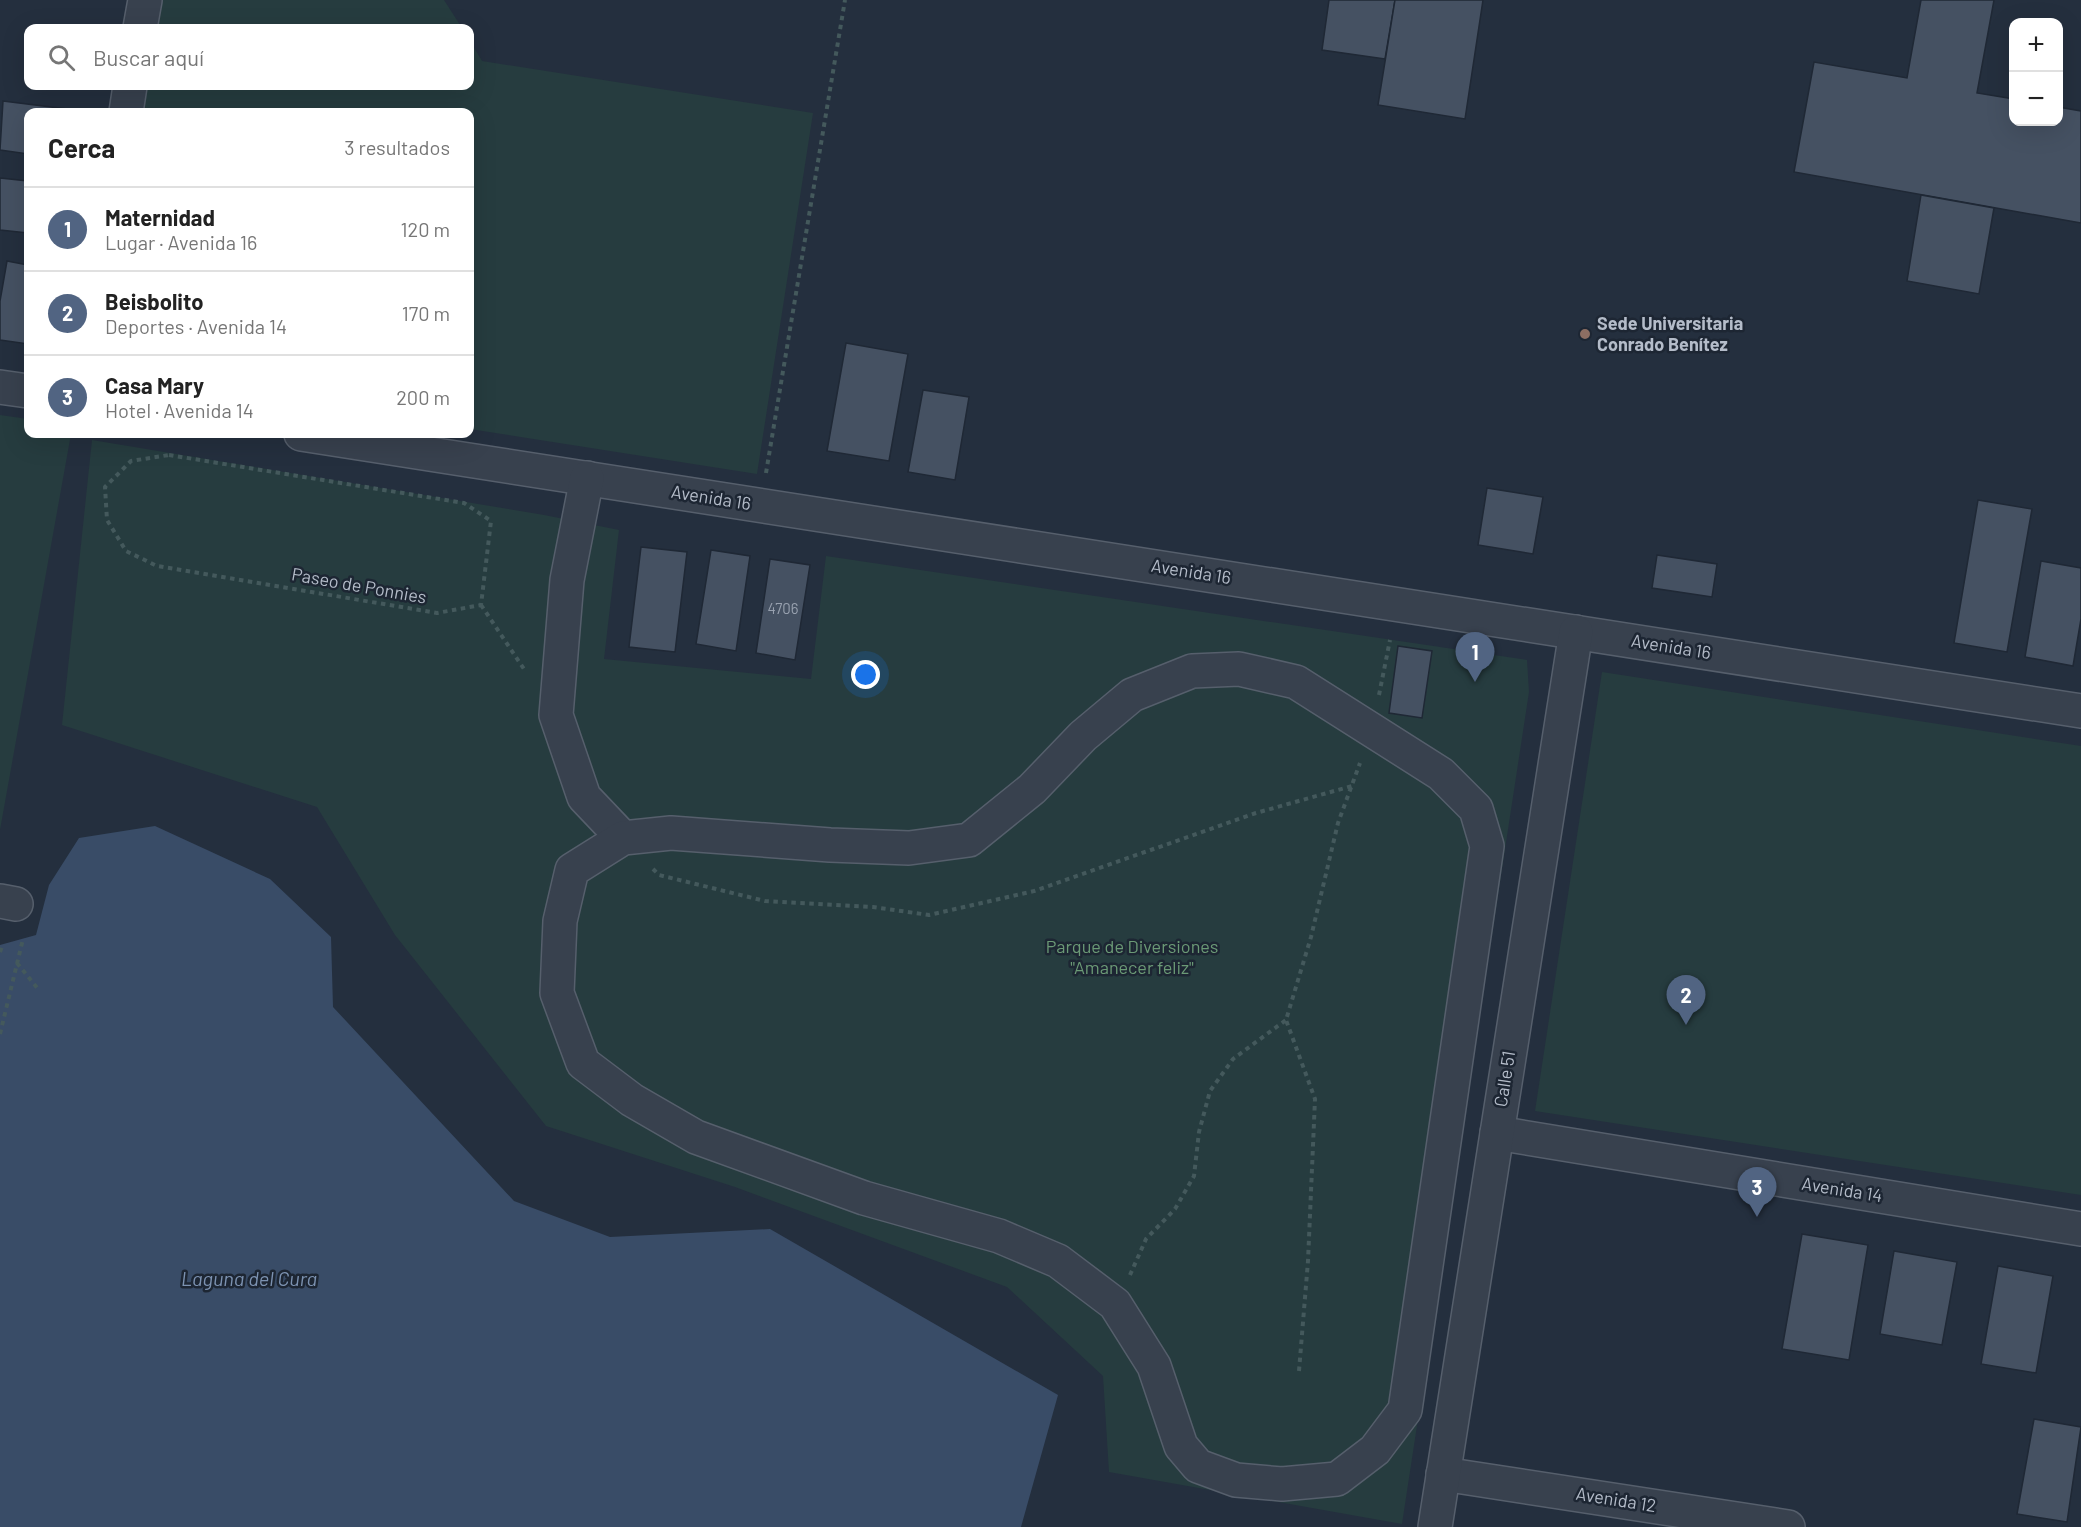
<!DOCTYPE html>
<html lang="es">
<head>
<meta charset="utf-8">
<style>
  :root { --surface:#fff; --page:#f2f2f2; --text:#222; --muted:#767676; --line:#e0e0e0; --accent:#516482 }
  body { margin:0; font-family:Barlow,sans-serif; background:var(--page); color:var(--text) }
  .controls { position:absolute; right:18px; top:18px; display:grid; overflow:hidden; border-radius:12px; box-shadow:0 6px 24px #0002 }
  .controls button { width:54px; height:54px; display:grid; place-items:center; padding:0; border:0; border-bottom:2px solid var(--line); background:var(--surface); color:var(--text); font:30px sans-serif }
  .you { position:absolute; left:866px; top:675px; width:21px; height:21px; margin:-15px; border:4px solid #fff; border-radius:50%; background:#1a73e8; box-shadow:0 0 0 9px #1a73e833 }
  .badge { display:grid; place-items:center; width:39px; height:39px; border-radius:50%; background:var(--accent); color:#fff; font-size:20px; font-weight:700 }
  .pin { position:absolute; translate:-50% -50px; filter:drop-shadow(0 2px 3px #0008) }
  .pin::after { content:''; position:absolute; top:32px; width:21px; height:18px; background:inherit; clip-path:polygon(0 0,100% 0,50% 100%) }
  .list { margin:0; padding:0; list-style:none }
  h2 { display:flex; justify-content:space-between; align-items:center; height:78px; margin:0; padding:0 24px; font-size:26px }
  h2 small { font-size:20px; font-weight:400; color:var(--muted) }
  .list li { display:grid; grid-template-columns:39px 1fr auto; gap:18px; align-items:center; box-sizing:border-box; height:84px; padding:0 24px; border-top:2px solid var(--line) }
  .list b { display:block; font-size:22px; white-space:nowrap }
  .list p { margin:0; font-size:20px; white-space:nowrap; color:var(--muted) }
  .list em { font-size:20px; font-style:normal; color:var(--muted) }
  .icon { flex:none; width:33px; height:33px; fill:none; stroke:currentColor; stroke-width:2; stroke-linecap:round; stroke-linejoin:round }
  .map { position:relative; flex:none; width:2081px; height:1527px; overflow:hidden }
  .search { position:absolute; background:var(--surface); box-shadow:0 6px 24px #0002; left:24px; top:24px; width:450px; height:66px; display:flex; align-items:center; gap:15px; box-sizing:border-box; padding:0 21px; border-radius:12px; color:var(--muted); font-size:22px }
  .panel { position:absolute; background:var(--surface); box-shadow:0 6px 24px #0002; left:24px; top:108px; width:450px; height:330px; border-radius:12px }
  .map>svg:first-child { display:block }
</style>
</head>
<body>
<div class="map">
<svg width="2081" height="1527" viewBox="0 0 2081 1527">
  <rect width="100%" height="100%" fill="#242f3e"/>
  <g fill="#263c3f">
    <path d="M158,0h286l18,28h-309z"/>
    <path d="M470,41l12,20 331,52 -56,361 -287,-45v-317h-330l4,-26h326z"/>
    <path d="M0,415l28,4v15h43l-71,396z"/>
    <path d="M92,440l452,75 75,15 -15,129 207,20 15,-123 701,104 2,32 -127,832 -293,-52 -6,-96 -96,-89 -272,-100 -189,-61 -151,-191 -78,-128 -255,-82z"/>
    <path d="M1602,672l479,74v449l-546,-84z"/>
  </g>
  <path fill="#394c67" d="M155,826l115,53 61,58 2,70 181,194 96,36 160,-8 288,166 -37,132h-1021v-582l36,-10 13,-50 30,-47z"/>
  <g fill="#455162" stroke="#1f2835" stroke-width="1.5">
    <path d="M1329,0h66l-10,59 -63,-9z"/>
    <path d="M1395,0h88l-18,119 -87,-14z"/>
    <path d="M1921,0h73l-17,93 37,6v23h44v-15l23,4v112l-287,-51 20,-110 93,16z"/>
    <path d="M3,101l88,11h-63v42l-28,-4z"/>
    <path d="M0,178l28,3v52l-28,-3z"/>
    <path d="M1921,195l73,13 -15,86 -72,-13z"/>
    <path d="M7,261l21,4v79l-28,-4v-39z"/>
    <path d="M846,343l62,11 -19,107 -62,-10z"/>
    <path d="M923,390l46,7 -14,83 -47,-8z"/>
    <path d="M1487,488l56,9 -10,57 -55,-9z"/>
    <path d="M1978,500l54,9 -25,143 -53,-9z"/>
    <path d="M641,547l46,5 -12,100 -46,-5z"/>
    <path d="M711,550l39,6 -14,95 -40,-7z"/>
    <path d="M1657,555l60,9 -5,33 -60,-9z"/>
    <path d="M770,559l40,6 -15,95 -39,-7z"/>
    <path d="M2041,561l40,7v51l-8,47 -48,-9z"/>
    <path d="M1398,646l34,5 -10,67 -33,-5z"/>
    <path d="M1802,1234l66,11 -19,115 -67,-11z"/>
    <path d="M1894,1251l63,11 -15,83 -62,-11z"/>
    <path d="M1998,1266l55,10 -17,97 -55,-9z"/>
    <path d="M2034,1419l47,8 -14,95 -50,-8z"/>
  </g>
  <g fill="none" stroke-linecap="round" stroke-linejoin="round">
    <defs>
      <g id="minor">
        <path d="M140,28l5,-28"/>
        <path d="M126,112l4,-26"/>
        <path d="M0,387l28,4"/>
        <path d="M301,434l1780,277"/>
        <path d="M587,478l-20,102 -11,135 28,82 39,41"/>
        <path d="M1239,669l57,13 145,92 35,35 11,37 -82,564 -30,40 -38,29 -55,5 -46,-4 -38,-14 -17,-20 -27,-80 -39,-62 -57,-43 -59,-25 -135,-38 -168,-61 -64,-37 -49,-37 -26,-70 3,-72 12,-51 51,-32 48,-5 159,12 79,3 60,-8 63,-51 51,-53 49,-41 60,-24z"/>
        <path d="M0,901l16,3"/>
        <path d="M1497,1133l584,96"/>
        <path d="M1443,1474l345,53"/>
        <path d="M1435,1527l141,-895"/>
      </g>
    </defs>
    <use href="#minor" stroke="#565f6c" stroke-width="36"/>
    <g stroke="#44595c" stroke-width="4" stroke-dasharray="4.5 4.5" stroke-linecap="butt">
      <path d="M169,455l295,48 27,18 -10,84 -44,8 -280,-47 -31,-15 -19,-31 -2,-33 26,-26z"/>
      <path d="M766,473l79,-473"/>
      <path d="M481,605l43,64"/>
      <path d="M1379,695l11,-55"/>
      <path d="M653,869l6,6 106,26 108,6 56,8 105,-24 222,-78 96,-27"/>
      <path d="M0,952l3,-8"/>
      <path d="M17,963l22,27"/>
      <path d="M0,1034l23,-95"/>
      <path d="M1130,1275l16,-36 29,-30 19,-33 5,-44 11,-41 23,-32 53,-39"/>
      <path d="M1299,1371l9,-110 7,-162 -29,-79 25,-83 27,-114 22,-60"/>
    </g>
    <use href="#minor" stroke="#38414e" stroke-width="33"/>
  </g>
  <circle fill="#8d6e63" stroke="#1d2633" stroke-width="2" cx="1585" cy="334" r="6"/>
  <g text-anchor="middle" stroke-width="5" stroke-linejoin="round" paint-order="stroke">
    <g font-size="15" fill="#98a1af">
      <text x="783" y="614">4706</text>
    </g>
    <g font-size="18" font-weight="bold" fill="#b4bcc9" stroke="#1d2633" text-anchor="start">
      <text x="1597" y="330">Sede Universitaria<tspan x="1597" dy="21">Conrado Benítez</tspan></text>
    </g>
    <g font-size="18" fill="#b4bcc9" stroke="#1d2633">
      <text transform="translate(711 498) rotate(9)" y="6">Avenida 16</text>
      <text transform="translate(1191 572) rotate(9)" y="6">Avenida 16</text>
      <text transform="translate(359 586) rotate(10)" y="6">Paseo de Ponnies</text>
      <text transform="translate(1671 647) rotate(9)" y="6">Avenida 16</text>
      <text transform="translate(1505 1079) rotate(-81)" y="6">Calle 51</text>
      <text transform="translate(1842 1190) rotate(9)" y="6">Avenida 14</text>
      <text transform="translate(1616 1500) rotate(9)" y="6">Avenida 12</text>
    </g>
    <g font-size="18" fill="#6b9a76" stroke="#1d2633">
      <text x="1132" y="953">Parque de Diversiones<tspan x="1132" dy="21">"Amanecer feliz"</tspan></text>
    </g>
    <g font-size="20" font-style="italic" fill="#7c92b1" stroke="#1d2633">
      <text x="249" y="1286">Laguna del Cura</text>
    </g>
  </g>
</svg>
<div class="controls">
<button>+</button>
<button>−</button>
</div>
<div class="you"></div>
<div class="pin badge" style="left:1475px;top:682px">1</div>
<div class="pin badge" style="left:1686px;top:1025px">2</div>
<div class="pin badge" style="left:1757px;top:1217px">3</div>
<div class="search"><svg class="icon" aria-label="search" viewBox="0 0 24 24"><circle cx="10" cy="10" r="6"/><path d="M15 15l6 6"/></svg>Buscar aquí</div>
<section class="panel">
<h2>Cerca<small>3 resultados</small></h2>
<ul class="list">
<li><span class="badge">1</span><div><b>Maternidad</b><p>Lugar · Avenida 16</p></div><em>120 m</em></li>
<li><span class="badge">2</span><div><b>Beisbolito</b><p>Deportes · Avenida 14</p></div><em>170 m</em></li>
<li><span class="badge">3</span><div><b>Casa Mary</b><p>Hotel · Avenida 14</p></div><em>200 m</em></li>
</ul>
</section>
</div>
</body>
</html>
